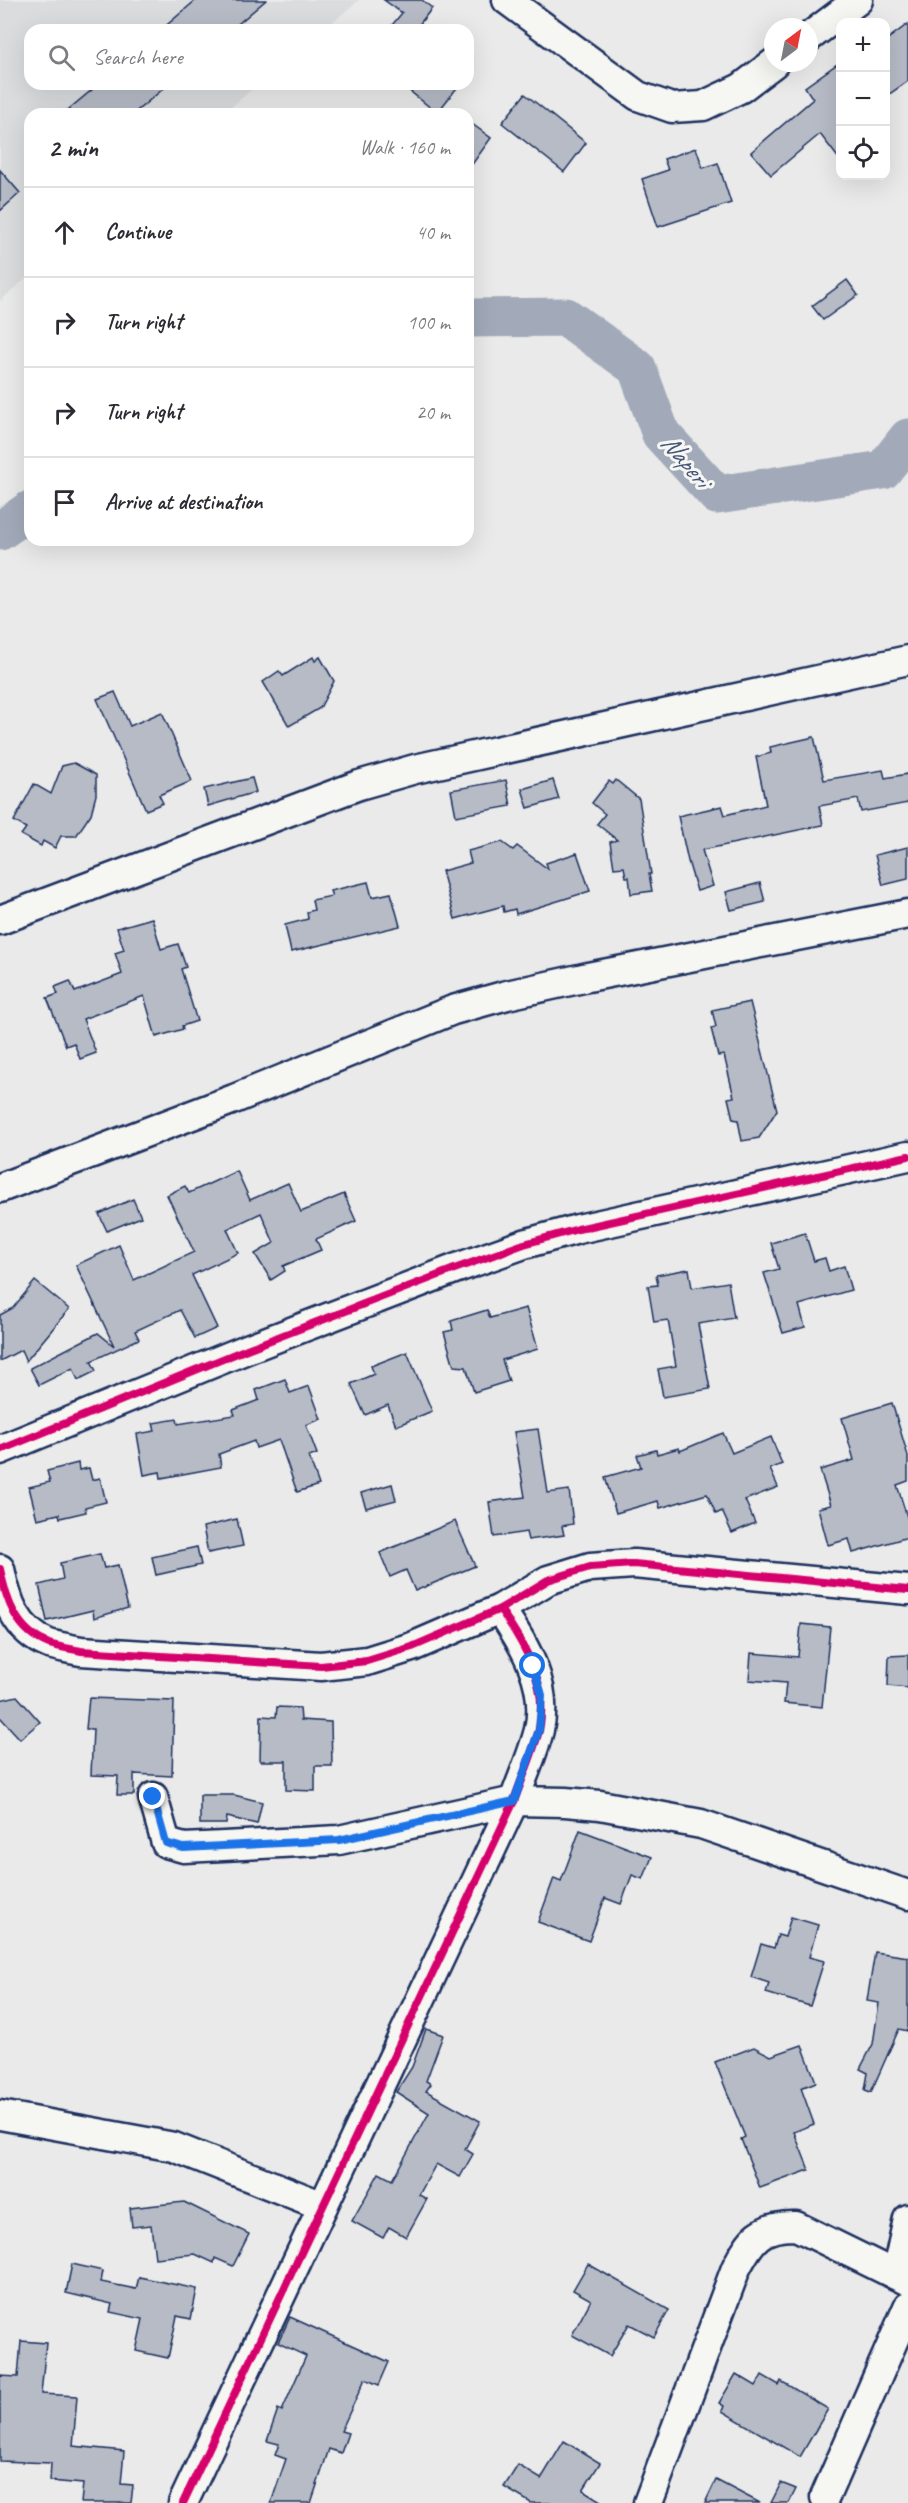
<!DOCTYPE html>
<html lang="en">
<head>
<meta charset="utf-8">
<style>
  :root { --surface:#fff; --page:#f2f2f3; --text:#2b2b33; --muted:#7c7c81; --line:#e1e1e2 }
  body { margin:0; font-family:Caveat,sans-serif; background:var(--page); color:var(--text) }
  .controls { position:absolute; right:18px; top:18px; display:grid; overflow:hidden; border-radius:12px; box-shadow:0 6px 24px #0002 }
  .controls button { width:54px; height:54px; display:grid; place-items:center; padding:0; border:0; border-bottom:2px solid var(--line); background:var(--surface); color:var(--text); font:30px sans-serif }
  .compass { position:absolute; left:764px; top:18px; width:54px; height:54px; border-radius:50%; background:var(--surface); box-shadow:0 6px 24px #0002; rotate:32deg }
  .stop { position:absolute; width:18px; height:18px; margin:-14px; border:4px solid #1a73e8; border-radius:50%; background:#fff }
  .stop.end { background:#1a73e8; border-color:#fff; box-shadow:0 2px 6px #0008 }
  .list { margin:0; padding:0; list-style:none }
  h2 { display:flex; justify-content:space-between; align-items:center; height:78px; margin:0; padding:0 24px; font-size:26px }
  h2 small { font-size:20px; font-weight:400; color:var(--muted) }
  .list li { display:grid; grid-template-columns:39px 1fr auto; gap:18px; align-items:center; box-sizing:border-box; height:90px; padding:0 24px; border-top:2px solid var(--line) }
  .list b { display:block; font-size:22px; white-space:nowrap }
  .list em { font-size:20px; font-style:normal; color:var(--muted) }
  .icon { flex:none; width:33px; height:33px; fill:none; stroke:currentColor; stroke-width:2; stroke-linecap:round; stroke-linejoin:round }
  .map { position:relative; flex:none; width:908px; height:2503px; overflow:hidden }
  .search { position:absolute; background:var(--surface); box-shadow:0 6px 24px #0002; left:24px; top:24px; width:450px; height:66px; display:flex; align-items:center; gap:15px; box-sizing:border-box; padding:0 21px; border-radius:18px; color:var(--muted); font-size:22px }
  .panel { position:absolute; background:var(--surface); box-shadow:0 6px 24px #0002; left:24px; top:108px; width:450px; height:438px; border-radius:18px }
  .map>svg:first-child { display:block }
</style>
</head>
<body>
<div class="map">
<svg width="908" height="2503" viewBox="0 0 908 2503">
  <rect width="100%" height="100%" fill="#e9eae9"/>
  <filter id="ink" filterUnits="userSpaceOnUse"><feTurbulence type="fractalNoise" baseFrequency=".0167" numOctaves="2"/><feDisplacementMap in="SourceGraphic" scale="12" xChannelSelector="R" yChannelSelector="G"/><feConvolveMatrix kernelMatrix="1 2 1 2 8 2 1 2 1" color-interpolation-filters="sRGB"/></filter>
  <g filter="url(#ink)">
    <path fill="#dadcde" d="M0,0h359l-36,30h-293v54h228l-35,30h-193v161l-30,26z"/>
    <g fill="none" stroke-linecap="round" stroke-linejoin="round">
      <g stroke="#a2aaba" stroke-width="39">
        <path d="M468,318l98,-1 71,51 24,66 56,61 166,-25 25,-32"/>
        <path d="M0,531l30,-21"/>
      </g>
    </g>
    <g fill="#b6bbc6" stroke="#1b2f5e" stroke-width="1.5">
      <path d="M196,0h70l-35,30h-70z"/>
      <path d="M384,0h38l10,8 -17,22h-27l14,-17z"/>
      <path d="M908,24v57l-23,16v-56z"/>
      <path d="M840,62v98l-20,-26 -49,41 -20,-23 62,-53 -8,-12z"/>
      <path d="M99,84h70l-36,30h-70z"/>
      <path d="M401,84h59l-23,29z"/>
      <path d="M525,94l61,49 -22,29 -62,-49z"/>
      <path d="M468,121l23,17 -23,32z"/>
      <path d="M696,148l7,20 15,-5 13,40 -73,24 -16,-48 26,-9 -4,-11z"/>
      <path d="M0,170l20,23 -20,18z"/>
      <path d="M847,280l11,15 -35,25 -11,-14z"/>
      <path d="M313,657l2,4 5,-4 14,24 -14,27 -31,18 -26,-44 16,-11 4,5z"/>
      <path d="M115,692l15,34 32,-14 30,69 -33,14 4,8 -17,7 -49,-111z"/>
      <path d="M814,737l10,43 59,-10 2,8 23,-4v29l-47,9 -3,-13 -39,7 4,19 -121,25 11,36 -16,5 -9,-30 -10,-45 44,-10 3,9 41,-10 -10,-48 15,-4 -1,-6z"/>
      <path d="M74,763l22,12v20l-5,19 -15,22h-15l-6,12 -12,-7 -2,5 -20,-11 5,-7 -12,-7 20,-37 17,10 11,-28z"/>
      <path d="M252,778l4,14 -48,14 -4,-17z"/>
      <path d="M506,780l5,26 -55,10 -5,-26z"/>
      <path d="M553,780l6,19 -31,9 -6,-19z"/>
      <path d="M616,780l23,19 12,75h-2l3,17 -21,3 -2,-17h-3l-2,-10 -10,1 -4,-26 7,-2 -20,-16 8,-10 -13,-11 17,-22 4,3z"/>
      <path d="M502,842l11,8 4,-4 31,23 -2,-6 31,-10 13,38 -74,23 -1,-5 -11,3 -1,-6 -48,13 -13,-48 29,-8 -3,-12z"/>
      <path d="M908,847v32l-25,6 -8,-30z"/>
      <path d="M368,882l4,15 19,-4 9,33 -109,26 -6,-27 23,-6 -1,-7 7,-2 -2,-10 20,-4 -2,-5z"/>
      <path d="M760,883l5,19 -34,8 -5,-18z"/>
      <path d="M152,918l9,31 17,-5 8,23 -5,2 16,52 -15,5 1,3 -27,8 -12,-41 -61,23 13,34 -16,6 -6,-16 -8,3 -19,-48 11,-4 -3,-7 15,-6 5,11 47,-18 -7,-21 9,-3 -7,-22z"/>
      <path d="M750,1002l27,108 -18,28 -17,3 -4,-21 -5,-1 -5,-21 6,-1 -10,-42 -6,1 -7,-28 5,-1 -4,-17z"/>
      <path d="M237,1171l13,29 38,-17 13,29 43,-18 12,27 -40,18 5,11 -38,16 2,5 -14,9 -16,-26 19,-11 -13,-30 -34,16 11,24 -46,22 25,53 -22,10 -15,-28 -45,21 4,8 -48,22 5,10 -18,9 -5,-12 -34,17 -9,-17 68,-35 16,13 -38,-81 43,-20 15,35 60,-28 -27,-57 18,-9 4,7z"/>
      <path d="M133,1199l8,18 -34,14 -8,-17z"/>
      <path d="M805,1233l9,28 11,-3 4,13 15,-5 7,24 -52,15 6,22 -22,6 -19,-60 15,-4 -8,-26z"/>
      <path d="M689,1269l3,19 36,-6 6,36 -36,6 12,65 -47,8 -5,-28 18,-3 -8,-46 -14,2 -6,-36 10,-1 -2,-10z"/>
      <path d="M35,1281l34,28 -43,52 -5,-11 -21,11v-46l13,-7z"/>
      <path d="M526,1308l12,41 -36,11 7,21 -35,11 -8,-25 -12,-1 -10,-34 9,-2 -2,-9 36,-11 3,8z"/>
      <path d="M407,1352l25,59 -36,15 -8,-21 -23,10 -14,-31 23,-10 -3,-8z"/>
      <path d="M285,1379l5,14 19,-7 12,33 -15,6 11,29 -8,3 10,28 -22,7 -18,-52 -23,8 -2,-7 -35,13 2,13 -60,11 -1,-6 -16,3 -7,-41 18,-3 -2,-8 24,-4 1,5 57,-9 -2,-5 26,-10 -3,-10z"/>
      <path d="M892,1403l16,53v25l-11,4 11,35v17l-55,16 -4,-14 -21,6 -10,-37 13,-3 -11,-35 34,-10 -12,-42z"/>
      <path d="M538,1429l10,64 21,-3 4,34 -11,2 2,9 -36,5 -2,-8 -32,5 -5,-35 36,-5 -11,-65z"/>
      <path d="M723,1433l9,20 39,-16 11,27 -12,5 8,18 -33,13 10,23 -23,10 -10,-22 -6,3 -9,-20 -47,14 -2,-7 -42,12 -11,-36 36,-10 -4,-12 19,-5 1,4 22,-6 1,3z"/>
      <path d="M78,1463l1,7 10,-2 3,12 8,-2 6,24 -21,5 1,5 -26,6 -1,-4 -22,5 -8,-32 21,-5 -3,-11z"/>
      <path d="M392,1484l4,16 -30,8 -5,-15z"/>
      <path d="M237,1519l6,27 -35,7 -5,-26z"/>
      <path d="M455,1521l20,45 -60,25 -9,-21 -16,7 -10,-24z"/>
      <path d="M197,1547l4,18 -45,10 -4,-18z"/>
      <path d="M100,1554l4,14 14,-3 10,43 -34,10 -1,-8 -46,11 -8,-36 24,-6 -3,-16z"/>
      <path d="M801,1624l29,3 -8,80 -38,-4 2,-20 -37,-3 2,-27 47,4z"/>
      <path d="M908,1655v33l-20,-2 1,-30z"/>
      <path d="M17,1696l23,26 -20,17 -20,-22v-17z"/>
      <path d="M89,1698l85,3 -2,75 -38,-2v21h-17l1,-19 -27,-1 2,-46h-7z"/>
      <path d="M277,1707l23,1 1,12 30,2 1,44h-17v25l-29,-1v-29h-26l1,-45 15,1z"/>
      <path d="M200,1795h34l28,7 -5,22 -30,-7 -1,7h-26z"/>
      <path d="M580,1830l72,27 -9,22 -11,-4 -11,29 -16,-6 -16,43 -51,-19 16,-44 7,3z"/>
      <path d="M791,1917l27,8 -9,32 15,4 -14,45 -44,-13 3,-10 -18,-6 10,-33 13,4 4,-13 7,2z"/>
      <path d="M875,1952l33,5v74l-9,-2 -28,63 -6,-2 3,-17 -8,-4 13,-25 6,-41 -12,-2z"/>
      <path d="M426,2029l17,6 -17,46 5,3 -5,7 54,30 -15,28 8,5 -13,23 -24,-13 -17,31 8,4 -21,38 -17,-10 -6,11 -31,-17 27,-48 13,7 37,-67 -33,-21 16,-25z"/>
      <path d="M802,2045l14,37 -15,6 13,36 -20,8 15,38 -49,18 -19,-49 4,-2 -30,-75 39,-15 17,9z"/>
      <path d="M184,2202l65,32 -16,32 -18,-8 -1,5 -19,-9 -40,4 -4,-33 -19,2 -2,-19z"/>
      <path d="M72,2264l31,7 -2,11 35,7 3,-12 58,12 -6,30 -14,-3 -9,42 -32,-7 7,-32 -33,-7 2,-8 -46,-11z"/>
      <path d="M588,2264l81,46 -15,27 -25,-13 -19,32 -38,-21 19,-35 -18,-10z"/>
      <path d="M290,2317l99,45 -10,23 -14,-6 -24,52 7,2 -7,20 -12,-4 -18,54h-40l15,-44 -11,-4 4,-11 -12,-3 11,-32 4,2 24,-55 -28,-13z"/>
      <path d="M21,2341l25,2 -5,51 36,2 -4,50 51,5 -3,33 12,1 -2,18h-50l2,-19 -33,-3 1,-18 -51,-2v-85l18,1z"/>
      <path d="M736,2374l20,12 6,-11 17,10 2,-4 47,28 -28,48 -78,-46 2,-5 -5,-3z"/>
      <path d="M564,2441l36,22 -17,27 21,13h-73l-27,-16 14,-22 23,14z"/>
      <path d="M716,2480l44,23h-55z"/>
      <path d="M781,2483l15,6 -7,14h-18z"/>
    </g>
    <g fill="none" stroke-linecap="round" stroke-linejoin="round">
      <defs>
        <g id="minor">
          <path d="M507,0l131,96 34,12 31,-2 38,-18 33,-25"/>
          <path d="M809,37l49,-37"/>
          <path d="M0,920l359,-135 56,-16 493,-109"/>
          <path d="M0,1188l234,-89 219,-89 54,-15 81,-18 320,-63"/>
          <path d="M0,1450l247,-101 210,-81 67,-24 54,-15 330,-73"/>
          <path d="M0,1569c6,31 16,62 49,75 10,3 22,5 32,7l240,15 46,-5 45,-14 88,-38 48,-29 42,-13 44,-3 274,26"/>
          <path d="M153,1797l13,46 18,5 155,-8 175,-39 51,1 35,3 101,19 207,71"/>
          <path d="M0,2115l174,32 149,59"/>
          <path d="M896,2275l12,-56"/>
          <path d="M825,2497l83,-190"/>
          <path d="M183,2503l331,-702c8,-23 19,-47 25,-71 10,-45 -14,-85 -39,-121"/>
          <path d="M648,2503l88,-235c15,-29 25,-43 60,-42l112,55"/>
        </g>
      </defs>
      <use href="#minor" stroke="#1b2f5e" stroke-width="33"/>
      <use href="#minor" stroke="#f6f6f2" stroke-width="28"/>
      <defs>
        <g id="cycleway">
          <path d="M0,1450l247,-101 210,-81 67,-24 54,-15 330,-73"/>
          <path d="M0,1569c6,31 16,62 49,75 10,3 22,5 32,7l240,15 46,-5 45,-14 88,-38 48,-29 42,-13 44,-3 274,26"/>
          <path d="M183,2503l331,-702c8,-23 19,-47 25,-71 10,-45 -14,-85 -39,-121"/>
        </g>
      </defs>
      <use href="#cycleway" stroke="#f6f6f2" stroke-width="11"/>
      <use href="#cycleway" stroke="#d6006c" stroke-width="8"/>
    </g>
  </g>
  <g fill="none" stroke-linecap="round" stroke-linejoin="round" filter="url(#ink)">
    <path stroke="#1a73e8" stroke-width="8" d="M153,1797l13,46 17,5 156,-8 175,-39 25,-71 3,-35 -9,-29"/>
  </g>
  <g text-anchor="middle" stroke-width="6" stroke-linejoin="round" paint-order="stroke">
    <g font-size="26" font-style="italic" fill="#44547a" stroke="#f6f6f2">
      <text transform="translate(686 460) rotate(50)" y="9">Naperi</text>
    </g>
  </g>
</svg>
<div class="controls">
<button>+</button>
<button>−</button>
<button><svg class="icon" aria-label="locate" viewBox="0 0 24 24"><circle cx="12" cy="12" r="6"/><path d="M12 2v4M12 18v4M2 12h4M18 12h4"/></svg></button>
</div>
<svg class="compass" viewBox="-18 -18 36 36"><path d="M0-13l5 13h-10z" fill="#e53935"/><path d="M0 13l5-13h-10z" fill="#7c7c81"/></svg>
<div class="stop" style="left:533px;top:1666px"></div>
<div class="stop end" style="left:153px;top:1797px"></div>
<div class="search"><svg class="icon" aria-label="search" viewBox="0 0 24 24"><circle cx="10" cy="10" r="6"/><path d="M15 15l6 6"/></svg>Search here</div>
<section class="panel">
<h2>2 min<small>Walk · 160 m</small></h2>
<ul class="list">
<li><svg class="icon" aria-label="ahead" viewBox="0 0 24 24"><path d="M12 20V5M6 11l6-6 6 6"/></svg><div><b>Continue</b></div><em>40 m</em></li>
<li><svg class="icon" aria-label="right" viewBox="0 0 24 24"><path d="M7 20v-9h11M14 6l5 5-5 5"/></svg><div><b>Turn right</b></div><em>100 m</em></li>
<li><svg class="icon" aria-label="right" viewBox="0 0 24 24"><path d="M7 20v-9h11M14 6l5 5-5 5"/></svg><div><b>Turn right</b></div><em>20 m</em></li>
<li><svg class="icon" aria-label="arrive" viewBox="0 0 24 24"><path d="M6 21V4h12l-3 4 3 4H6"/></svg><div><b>Arrive at destination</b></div></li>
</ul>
</section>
</div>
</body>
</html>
